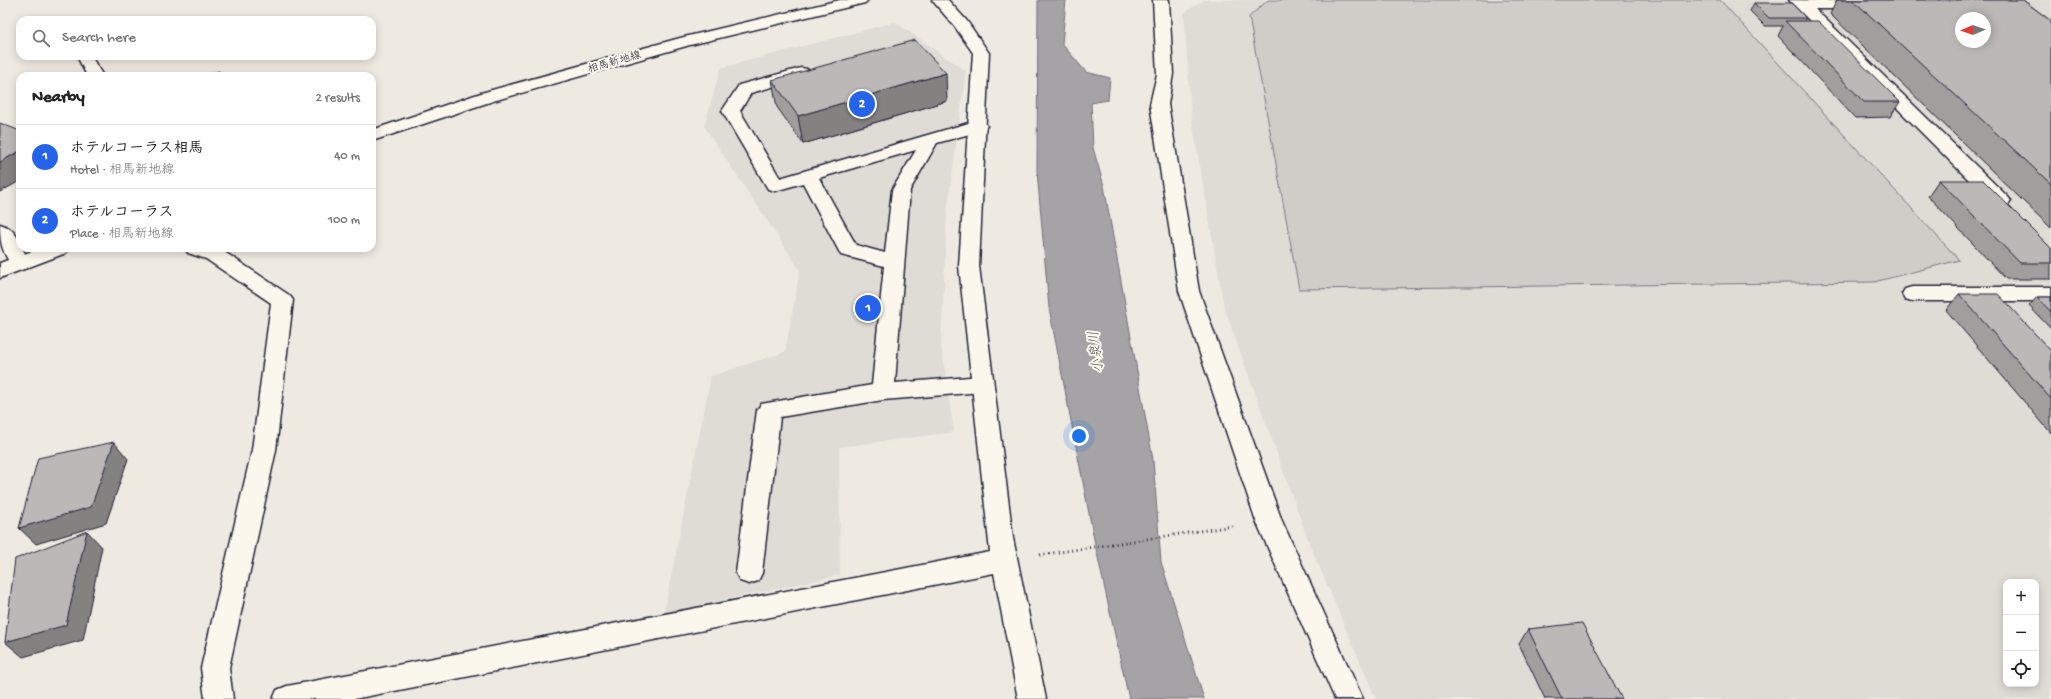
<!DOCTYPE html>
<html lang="en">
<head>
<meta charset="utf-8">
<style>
  :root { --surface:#fff; --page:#f2f2f2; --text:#222; --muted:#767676; --line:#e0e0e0; --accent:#2563eb }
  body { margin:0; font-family:"Gochi Hand","Klee One",sans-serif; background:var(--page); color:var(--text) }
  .controls { position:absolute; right:12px; bottom:12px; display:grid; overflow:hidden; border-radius:8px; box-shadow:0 2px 10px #0003 }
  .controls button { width:36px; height:36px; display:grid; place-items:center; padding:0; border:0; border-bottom:1px solid var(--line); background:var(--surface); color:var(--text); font:20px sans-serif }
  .compass { position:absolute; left:1955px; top:12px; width:36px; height:36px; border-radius:50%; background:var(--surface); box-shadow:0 2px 10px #0003; rotate:268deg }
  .you { position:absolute; left:1079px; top:436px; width:14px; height:14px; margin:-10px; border:3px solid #fff; border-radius:50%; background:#1a73e8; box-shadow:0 0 0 6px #1a73e833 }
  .badge { display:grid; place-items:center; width:26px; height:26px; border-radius:50%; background:var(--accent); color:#fff; font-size:13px; font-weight:700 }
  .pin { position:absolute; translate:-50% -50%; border:2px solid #fff; box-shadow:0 1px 4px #0006 }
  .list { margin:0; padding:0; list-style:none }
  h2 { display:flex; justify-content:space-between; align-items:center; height:52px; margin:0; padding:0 16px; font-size:17px }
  h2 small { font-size:13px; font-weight:400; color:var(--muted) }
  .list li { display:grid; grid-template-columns:26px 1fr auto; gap:12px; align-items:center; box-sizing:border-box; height:64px; padding:0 16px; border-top:1px solid var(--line) }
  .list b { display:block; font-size:15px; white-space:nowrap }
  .list p { margin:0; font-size:13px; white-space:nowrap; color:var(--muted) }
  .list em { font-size:13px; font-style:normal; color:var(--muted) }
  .icon { flex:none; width:22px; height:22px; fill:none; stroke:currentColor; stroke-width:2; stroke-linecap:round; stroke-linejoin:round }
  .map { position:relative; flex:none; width:2051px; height:699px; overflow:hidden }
  .search { position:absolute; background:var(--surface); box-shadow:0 2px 10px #0003; left:16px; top:16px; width:360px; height:44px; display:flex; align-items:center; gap:10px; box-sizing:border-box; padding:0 14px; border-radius:12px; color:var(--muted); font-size:15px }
  .panel { position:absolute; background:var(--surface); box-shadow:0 2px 10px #0003; left:16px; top:72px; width:360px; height:180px; border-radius:12px }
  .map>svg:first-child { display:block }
</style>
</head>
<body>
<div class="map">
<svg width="2051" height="699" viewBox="0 0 2051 699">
  <rect width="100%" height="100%" fill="#eeeae2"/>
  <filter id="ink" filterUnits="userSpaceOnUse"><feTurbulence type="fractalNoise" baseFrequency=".025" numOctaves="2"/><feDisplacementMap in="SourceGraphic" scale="8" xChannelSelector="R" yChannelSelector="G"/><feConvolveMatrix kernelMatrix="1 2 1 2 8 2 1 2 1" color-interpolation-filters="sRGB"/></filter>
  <g filter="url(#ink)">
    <g fill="#dfdbd5" fill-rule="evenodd">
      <path d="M1204,0h847v699h-675l-66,-154 -86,-238 -33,-193 -7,-101zM1961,18h24v24h-24zM2006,582h30v102h-30z"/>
      <path d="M895,22l71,49 -19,142 -6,133 13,86 -115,15 1,128 -176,38 47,-237 74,-24 15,-82 -96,-144 17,-58z"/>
    </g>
    <path fill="#d0cdc9" stroke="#797882" d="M1268,0h452l239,260 -85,22 -575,7 -50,-272z"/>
    <path fill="#a6a3a7" stroke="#716f7c" d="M1038,0h28l-4,44 24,28 24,6 -2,22 -17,3 2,45 11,38 49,274 8,102 43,137h-75l-34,-155 -46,-236 -12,-137z"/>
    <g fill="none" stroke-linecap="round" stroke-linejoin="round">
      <defs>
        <g id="service">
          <path d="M1789,0l80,1 3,3 -3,3 -5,2h-49l193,188 3,4 -3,4 -7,2 -7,-2z"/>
          <path d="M77,56h14l12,20h-16z"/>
          <path d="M801,68l6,1 2,4 -2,4 -56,16 -11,18 40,67 192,-56 6,-1 6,1 3,4 -3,4 -47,13 -27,47 -15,193 87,-7 8,2 3,6 -3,6 -8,2 -99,8 -103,17 -18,156 -4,8 -9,3 -9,-3 -4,-8 21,-163 4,-6 111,-19 12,-119 -43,-11 -38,-72 -28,8 -7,-2 -46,-78 17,-26zM916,150l-24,40 -7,63 -29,-8 -37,-67z"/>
          <path d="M1912,287h139v14h-139l-7,-2 -3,-5 3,-5z"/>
        </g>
        <g id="minor">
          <path d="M932,0h16l19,21 22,32 -10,213 34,272 33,161h-28l-24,-126 -640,126h-81l4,-9 10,-4 703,-134 -31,-286 14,-213 -18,-26z"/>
          <path d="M1153,0h16l4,74 -5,30 31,187 83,230 81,178h-28l-79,-178 -77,-230 -29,-187 7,-30z"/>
          <path d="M0,224c11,3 20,12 20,24h2l8,15 -3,5 -7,2 -7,-2c-11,-17 -13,-24 -13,-44z"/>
          <path d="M185,248l35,1 69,46 4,5 -17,150 -47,218 4,31h-28l-4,-31 51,-218 19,-147 -65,-44 -18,-6z"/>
        </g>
        <g id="secondary">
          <path d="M840,0h28l-3,3 -175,42 -197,56 -121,40v-11l109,-37 199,-55z"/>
          <path d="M40,248h29l-3,5 -66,25v-15z"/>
        </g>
      </defs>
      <use href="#service" stroke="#22223b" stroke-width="3"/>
      <use href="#minor" stroke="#22223b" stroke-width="3"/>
      <use href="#secondary" stroke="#22223b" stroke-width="3"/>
      <path stroke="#22223b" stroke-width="3" stroke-dasharray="1 3.5" stroke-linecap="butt" d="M1040,555l193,-29"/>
      <use href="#service" fill="#fbf7ec" fill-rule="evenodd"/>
      <use href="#minor" fill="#fbf7ec" fill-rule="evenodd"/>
      <use href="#secondary" fill="#fbf7ec" fill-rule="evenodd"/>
    </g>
    <g fill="#a29e9e" stroke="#22223b">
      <path d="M1837,0h186l28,21v207l-221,-214z"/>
      <path d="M1754,3l52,15 -2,3 96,81 -10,15 -35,1 -77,-82 5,-10h-18l-15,-15z"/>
      <path d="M772,80l175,21 -144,43 -26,-37z"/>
      <path d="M1939,180l112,68v31h-45l-78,-83z"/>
      <path d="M1959,294l92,57v82l-105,-123z"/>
      <path d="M2037,297h14v32l-22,-23z"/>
      <path d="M1528,629l94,70h-77l-26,-55z"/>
    </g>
    <g fill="#848181" stroke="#22223b">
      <path d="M946,73l1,28 -144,43 -5,-28z"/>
      <path d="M20,151v30l-20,11v-30z"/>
      <path d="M114,442l14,17 -22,64 -70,21 -17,-16z"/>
      <path d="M87,531l15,16 -19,93 -60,17 -18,-15z"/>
    </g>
    <g fill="#bcb8b8" stroke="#22223b" fill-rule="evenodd">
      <path d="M1853,0h170l28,21v163zM1961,18h24v24h-24z"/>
      <path d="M1754,3h37l15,15h-37z"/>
      <path d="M1785,21h33l82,81h-36z"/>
      <path d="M915,40l31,33 -148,43 -26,-36z"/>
      <path d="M219,71l3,5h-21z"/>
      <path d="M0,123l20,8v20l-20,11z"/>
      <path d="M1939,180h44l68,68v15h-31z"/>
      <path d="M1959,294h39l53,57v48z"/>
      <path d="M2037,297h14v15z"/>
      <path d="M114,442l-23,65 -72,21 19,-70z"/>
      <path d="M87,531l-21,94 -61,17 10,-83z"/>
      <path d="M1582,623l40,76h-60l-34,-70z"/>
    </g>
  </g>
  <g text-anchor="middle" stroke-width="4" stroke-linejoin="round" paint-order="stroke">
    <g font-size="11" fill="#22223b" stroke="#fbf7ec">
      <text transform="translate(614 61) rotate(-16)" y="4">相馬新地線</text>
    </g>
    <g font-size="14" font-style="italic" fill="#575666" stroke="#fbf7ec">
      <text transform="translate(1095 352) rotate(-97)" y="5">小泉川</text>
    </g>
  </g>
</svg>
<div class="controls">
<button>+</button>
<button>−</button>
<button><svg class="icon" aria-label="locate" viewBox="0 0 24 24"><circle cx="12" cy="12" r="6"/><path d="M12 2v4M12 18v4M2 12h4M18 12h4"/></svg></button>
</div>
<svg class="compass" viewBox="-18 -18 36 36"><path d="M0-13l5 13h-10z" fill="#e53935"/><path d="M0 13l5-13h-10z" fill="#767676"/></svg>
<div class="you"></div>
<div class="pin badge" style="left:868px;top:308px">1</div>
<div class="pin badge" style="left:862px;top:104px">2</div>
<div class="search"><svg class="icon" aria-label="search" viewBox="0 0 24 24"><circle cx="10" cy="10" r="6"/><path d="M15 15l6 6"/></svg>Search here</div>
<section class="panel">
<h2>Nearby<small>2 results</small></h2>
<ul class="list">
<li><span class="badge">1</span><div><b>ホテルコーラス相馬</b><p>Hotel · 相馬新地線</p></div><em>40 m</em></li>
<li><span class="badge">2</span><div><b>ホテルコーラス</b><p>Place · 相馬新地線</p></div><em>100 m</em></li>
</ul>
</section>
</div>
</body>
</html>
